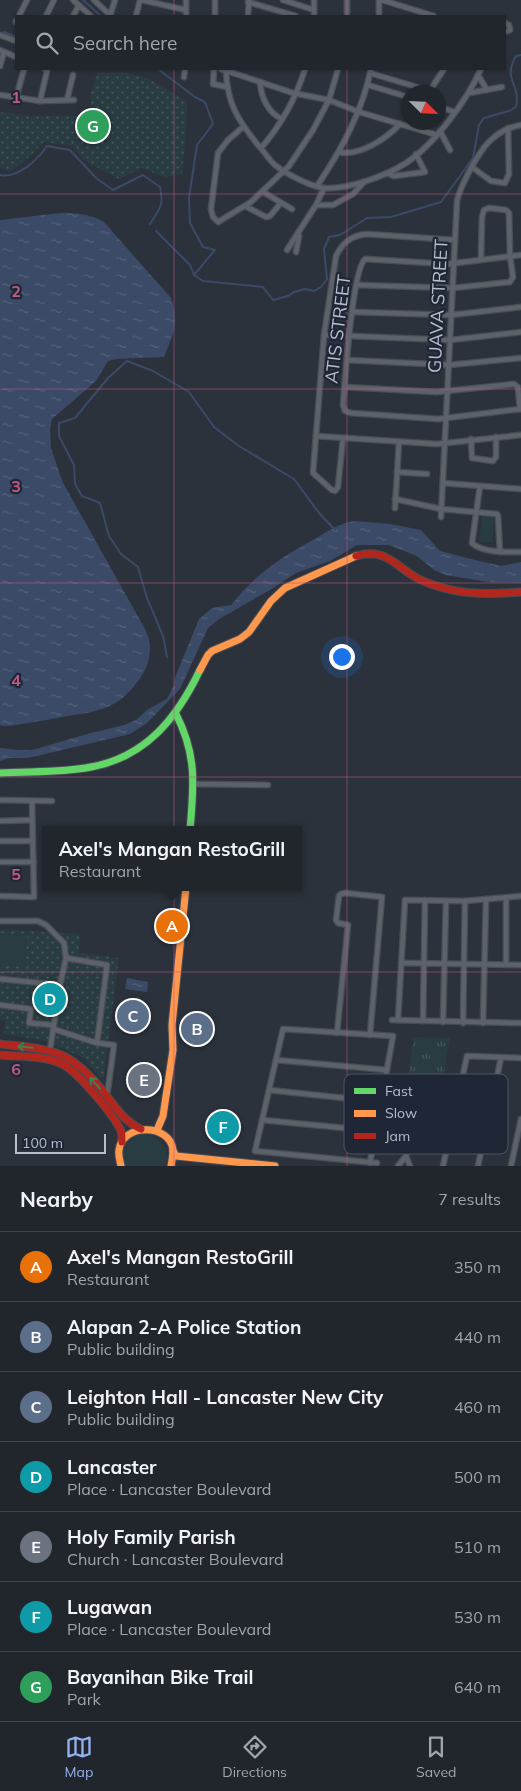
<!DOCTYPE html>
<html lang="en">
<head>
<meta charset="utf-8">
<style>
  :root { --surface:#21262d; --page:#292e35; --text:#f1f3f6; --muted:#a2a5aa; --line:#3e4349; --accent:#95b2f1 }
  body { margin:0; font-family:Mulish,sans-serif; background:var(--page); color:var(--text) }
  .compass { position:absolute; left:401px; top:85px; width:45px; height:45px; border-radius:50%; background:var(--surface); box-shadow:0 1px 4px #0004; rotate:114deg }
  .scale { position:absolute; left:15px; bottom:12px; width:91px; box-sizing:border-box; padding-left:5px; border:2px solid #b8becc; border-top:0; font-size:14px; line-height:18px; white-space:nowrap; color:#b8becc; -webkit-text-stroke:4px #1f2737; paint-order:stroke }
  .you { position:absolute; left:341px; top:656px; width:18px; height:18px; margin:-12px; border:4px solid #fff; border-radius:50%; background:#1a73e8; box-shadow:0 0 0 8px #1a73e833 }
  .badge { display:grid; place-items:center; width:32px; height:32px; border-radius:50%; background:var(--accent); color:#fff; font-size:16px; font-weight:700 }
  .pin { position:absolute; translate:-50% -50%; border:2px solid #fff; box-shadow:0 1px 5px #0006 }
  .popup { position:absolute; left:42px; top:826px; width:260px; height:65px; box-sizing:border-box; display:grid; place-content:center; border-radius:0px; background:var(--surface); filter:drop-shadow(0 1px 4px #0005); font-size:16px; white-space:nowrap; color:var(--muted) }
  .popup b { font-size:19px; color:var(--text) }
  .popup::after { content:''; position:absolute; left:50%; top:100%; margin-left:-10px; border:10px solid transparent; border-top-color:var(--surface) }
  .list { margin:0; padding:0; list-style:none }
  h2 { display:flex; justify-content:space-between; align-items:center; height:65px; margin:0; padding:0 20px; font-size:21px }
  h2 small { font-size:16px; font-weight:400; color:var(--muted) }
  .list li { display:grid; grid-template-columns:32px 1fr auto; gap:15px; align-items:center; box-sizing:border-box; height:70px; padding:0 20px; border-top:1px solid var(--line) }
  .list b { display:block; font-size:19px; white-space:nowrap }
  .list p { margin:0; font-size:16px; white-space:nowrap; color:var(--muted) }
  .list em { font-size:16px; font-style:normal; color:var(--muted) }
  .icon { flex:none; width:28px; height:28px; fill:none; stroke:currentColor; stroke-width:2; stroke-linecap:round; stroke-linejoin:round }
  .map { position:relative; flex:none; width:521px; height:1166px; overflow:hidden }
  .search { position:absolute; background:var(--surface); box-shadow:0 1px 4px #0004; left:15px; right:15px; top:15px; height:55px; display:flex; align-items:center; gap:12px; box-sizing:border-box; padding:0 18px; border-radius:0px; color:var(--muted); font-size:19px }
  .sheet { height:555px; background:var(--surface) }
  nav { display:flex; justify-content:space-around; align-items:center; box-sizing:border-box; height:70px; border-top:1px solid var(--line); background:var(--surface); font-size:14px; color:var(--muted) }
  nav a { display:grid; justify-items:center; gap:2px }
  nav .on { color:var(--accent) }
  .map>svg:first-child { display:block }
</style>
</head>
<body>
<div class="map">
<svg width="521" height="1166" viewBox="0 0 521 1166">
  <defs>
    <pattern id="grass-tufts" width="24" height="20" patternUnits="userSpaceOnUse" patternTransform="scale(1.25)"><rect width="24" height="20" fill="#293c42"/><path d="M3 7l-1-3M5 7V3M7 7l1-3M15 17l-1-3M17 17v-4M19 17l1-3" fill="none" stroke="#46565c"/></pattern>
    <pattern id="park-dots" width="8" height="8" patternUnits="userSpaceOnUse" patternTransform="scale(1.25)"><rect width="8" height="8" fill="#293c42"/><path d="M2 2h.1M6 6h.1" fill="none" stroke="#46565c" stroke-width="1.8" stroke-linecap="round"/></pattern>
    <pattern id="water-ripples" width="26" height="14" patternUnits="userSpaceOnUse" patternTransform="scale(1.25)"><rect width="26" height="14" fill="#3a4a67"/><path d="M2 4q2-2 4 0t4 0M15 11q2-2 4 0t4 0" fill="none" stroke="#54627c"/></pattern>
  </defs>
  <rect width="100%" height="100%" fill="#2c323c"/>
  <path fill="url(#grass-tufts)" d="M413,1037l37,1 -9,49 -33,-5z"/>
  <g fill="url(#park-dots)">
    <path d="M97,73h29l23,6 38,23 -1,34 -4,38 -17,3 -24,-9 -22,11 -36,-19 -10,-14 -29,-4 -15,15 -18,14 -11,-2v-57l29,4h60l2,-24z"/>
    <path d="M0,929l80,5 -1,19 40,5 -16,123 -19,-23 -38,-17 -43,-7 2,-13 -5,-1z"/>
  </g>
  <g fill="#293c42">
    <path d="M482,516l12,1 -2,26 -13,-1z"/>
    <path d="M0,933l28,4 -5,30 -23,-4z"/>
    <path d="M143,1134c18,2 28,15 22,32h-41c-2,-18 0,-28 19,-32z"/>
  </g>
  <g fill="url(#water-ripples)">
    <path d="M61,213c16,0 29,1 43,9l67,76c8,27 3,34 -7,59l-47,2 -9,2 -12,20 -44,38 -2,10 1,19 11,33 83,148c8,16 6,33 -4,48 -7,9 -14,19 -24,25 -17,11 -40,12 -60,16 -18,3 -35,7 -53,8l-4,-1v-505z"/>
    <path d="M355,521l35,3 31,6 19,21 35,9 26,6 20,-4v21l-33,-1 -42,-7 -12,-5 -17,-14 -28,-11h-32l-27,16 -34,12 -26,17 -51,29 -11,9 -28,61 -33,34 -17,11 -102,24h-20l-8,3v-13l19,2h14l54,-16 37,-9 12,-5 11,-10 20,-11 6,-12 3,-12 23,-56 13,-11 19,-3c25,-31 47,-46 82,-65 14,-8 26,-17 42,-19z"/>
    <path d="M127,978l21,4 -1,10 -22,-3z"/>
  </g>
  <g fill="none" stroke-linecap="round" stroke-linejoin="round">
    <g stroke="#3a4a67" stroke-width="2">
      <path d="M83,0l18,16"/>
      <path d="M4,32l12,5"/>
      <path d="M158,69l37,28 10,5 8,22 -16,21 -8,53 1,25 13,24 12,3 -21,25"/>
      <path d="M0,175c18,4 38,-16 47,-29l23,4 26,28 17,12 30,-15 17,12c4,19 0,21 -10,37"/>
      <path d="M156,231l34,34 4,10 9,6 60,6 10,13 15,-4 6,-4 11,-3 9,2 7,-4 6,-8 -3,-30 5,-12 11,-2 27,-17 24,-1 50,-15 32,-44 6,-33 5,-7 25,-7 7,-4c5,-25 -14,-26 0,-51l5,-1"/>
      <path d="M167,657l-4,-21 -16,-38 -9,-31 -17,-13 -12,-18 -9,-33 -18,-7 -7,-12 -1,-19 -15,-29v-13l16,-5 33,-40 19,-17 26,10 36,21 25,35 25,19 55,33 25,34 16,17"/>
    </g>
    <defs>
      <g id="street">
        <path d="M73,0l18,16"/>
        <path d="M94,0l17,16"/>
        <path d="M142,0l44,10"/>
        <path d="M283,0l31,10"/>
        <path d="M314,0v16"/>
        <path d="M347,0v16"/>
        <path d="M379,0v16"/>
        <path d="M382,0l52,16"/>
        <path d="M248,2l48,14"/>
        <path d="M19,16l8,-16"/>
        <path d="M46,16l8,-16"/>
        <path d="M73,16l6,-11"/>
        <path d="M110,16l5,-16"/>
        <path d="M136,16l4,-16"/>
        <path d="M186,16v-16"/>
        <path d="M215,16v-16"/>
        <path d="M248,16l1,-16"/>
        <path d="M16,21v1"/>
        <path d="M505,23l4,2 1,5 -5,2"/>
        <path d="M0,35l16,6"/>
        <path d="M0,50l16,7"/>
        <path d="M0,66l4,-14"/>
        <path d="M214,69l-1,15 14,3"/>
        <path d="M221,69l72,24 36,7 30,12 78,23"/>
        <path d="M226,70c1,34 12,50 32,75 6,6 11,15 17,20 11,9 35,21 48,23 24,2 63,-12 83,-25 29,-19 61,-63 75,-94"/>
        <path d="M370,73l60,18"/>
        <path d="M478,75l9,15"/>
        <path d="M184,77l1,-8"/>
        <path d="M260,82c1,15 8,31 22,37"/>
        <path d="M368,85l40,12"/>
        <path d="M429,92l15,-23"/>
        <path d="M469,93l33,-6"/>
        <path d="M0,95l40,6 34,-1"/>
        <path d="M16,98l8,-29"/>
        <path d="M67,100l6,-25"/>
        <path d="M40,101l7,-30 -2,-2"/>
        <path d="M438,106l16,6"/>
        <path d="M243,127l-15,13 -10,13 -7,56 2,8 5,5 33,-20 38,-36 24,-36 16,-30 9,-31"/>
        <path d="M440,131l10,19"/>
        <path d="M261,148c20,-23 35,-50 44,-79"/>
        <path d="M339,152c20,5 48,-14 61,-28"/>
        <path d="M472,167l19,14 14,2 4,-9 -1,-46"/>
        <path d="M387,173l7,3 31,-4 -9,-18"/>
        <path d="M317,186c25,-37 45,-74 54,-117"/>
        <path d="M263,192l29,17"/>
        <path d="M316,205h17l20,-11 11,-12"/>
        <path d="M245,206l21,11 4,-1 11,-13"/>
        <path d="M287,250l29,-45 8,-17"/>
        <path d="M296,252l3,-16"/>
        <path d="M521,255l-73,9 -83,-5c-13,12 -20,123 -22,146l2,6 6,2 87,6 83,-10"/>
        <path d="M357,285l96,3 57,-6 3,-5 -3,-21 -1,-43 -3,-3 -17,-2 -5,2 -2,7 -1,41"/>
        <path d="M353,312l98,3 70,-8"/>
        <path d="M324,335l126,5 71,-8"/>
        <path d="M347,360l102,5 72,-7"/>
        <path d="M345,387l91,5 78,-8 4,3 2,22"/>
        <path d="M316,436l121,8 84,-9"/>
        <path d="M343,438l-5,49 -3,4 -3,-1 -19,-17 11,-138 12,-79c7,-14 15,-20 30,-22l89,6"/>
        <path d="M471,439l1,19 21,3 3,-4v-20"/>
        <path d="M397,472l30,2"/>
        <path d="M443,483l78,6"/>
        <path d="M480,486l-8,57c10,10 36,9 49,9"/>
        <path d="M395,499l46,10 56,5 1,2 2,36"/>
        <path d="M395,508l4,-66"/>
        <path d="M441,517l16,-316c2,-10 7,-19 12,-29 12,-23 24,-42 52,-47"/>
        <path d="M193,784l75,1"/>
        <path d="M0,800l52,1"/>
        <path d="M0,821l32,-1"/>
        <path d="M0,841h33"/>
        <path d="M0,862h34"/>
        <path d="M0,896l34,1 -2,-96"/>
        <path d="M506,898v67"/>
        <path d="M0,921h38l8,4 18,18 2,15 -6,27 -10,65"/>
        <path d="M66,958l41,7 -10,78"/>
        <path d="M401,963l120,2"/>
        <path d="M0,979l60,6"/>
        <path d="M0,1005l31,4 -2,14 24,2"/>
        <path d="M392,1020l129,3"/>
        <path d="M398,1020l7,-120 60,1 56,-5"/>
        <path d="M423,1021l2,-121"/>
        <path d="M443,1022l3,-121"/>
        <path d="M463,1023l2,-122"/>
        <path d="M483,1023l3,-124"/>
        <path d="M53,1029l44,14 17,2 -7,51"/>
        <path d="M337,1033l11,-108 -10,-2 -2,-3 3,-24 2,-2 4,-1 37,4 -12,138"/>
        <path d="M276,1060l111,10"/>
        <path d="M385,1083l74,11"/>
        <path d="M269,1090l112,12"/>
        <path d="M262,1120l114,11"/>
        <path d="M406,1156l4,10"/>
        <path d="M370,1163l23,-127 -110,-7 -28,122 122,12"/>
        <path d="M398,1166l8,-10 15,-68"/>
        <path d="M443,1166l24,-110 54,2"/>
        <path d="M478,1166l23,-108"/>
        <path d="M511,1166l10,-47"/>
      </g>
      <g id="fast">
        <path d="M176,714c21,41 18,71 14,116"/>
        <path d="M0,773c30,-2 61,0 91,-6 55,-10 86,-49 109,-97"/>
      </g>
      <g id="slow">
        <path d="M200,670l8,-15 4,-4 28,-12 9,-7 22,-31 14,-13 71,-32"/>
        <path d="M157,1130l6,-14 10,-66 -1,-25 14,-138"/>
        <path d="M173,1151l3,5 99,10"/>
        <path d="M121,1166c-1,-5 -3,-11 -2,-16 3,-27 51,-27 54,0 0,5 -1,11 -2,16"/>
      </g>
      <g id="jam">
        <path d="M356,556c27,-8 36,6 56,19 8,6 18,9 28,12 26,8 54,7 81,5"/>
        <path d="M0,1044c55,6 70,5 106,51 11,14 19,27 35,34"/>
        <path d="M0,1055c20,2 43,0 62,9 15,7 52,51 59,67 1,3 1,7 1,11"/>
      </g>
    </defs>
    <use href="#street" stroke="#494d54" stroke-width="7"/>
    <use href="#fast" stroke="#494d54" stroke-width="9"/>
    <use href="#slow" stroke="#494d54" stroke-width="9"/>
    <use href="#jam" stroke="#494d54" stroke-width="9"/>
    <use href="#street" stroke="#5d6169" stroke-width="4.5"/>
    <use href="#fast" stroke="#63d668" stroke-width="7"/>
    <use href="#slow" stroke="#ff974d" stroke-width="7"/>
    <use href="#jam" stroke="#b3261e" stroke-width="7"/>
  </g>
  <defs><path id="oneway-shaft" d="M-6 0H5M1.5-3L5.5 0L1.5 3" fill="none" stroke-width="1.6" stroke-linecap="round" stroke-linejoin="round" transform="scale(1.25)"/></defs>
  <g stroke="#417e50">
    <use href="#oneway-shaft" transform="translate(25 1047) rotate(-174)"/>
    <use href="#oneway-shaft" transform="translate(95 1083) rotate(-132)"/>
  </g>
  <path fill="none" stroke="#be5a88" stroke-width="1" stroke-opacity="0.55" d="M174,0v16M347,0v16M174,69v1097M347,69v1097M0,194h521M0,389h521M0,583h521M0,777h521M0,972h521"/>
  <g text-anchor="middle" stroke-width="4.5" stroke-linejoin="round" paint-order="stroke">
    <g font-size="18" fill="#b8becc" stroke="#1f2737">
      <text transform="translate(438 306) rotate(-87)" y="6">GUAVA STREET</text>
      <text transform="translate(338 329) rotate(-83)" y="6">ATIS STREET</text>
    </g>
  </g>
  <rect x="344" y="1074" width="164" height="80" rx="8" fill="#1f2737" stroke="#4d5464" stroke-width="1"/>
  <rect x="354" y="1088" width="22" height="6" fill="#63d668"/>
  <rect x="354" y="1110" width="22" height="7" fill="#ff974d"/>
  <rect x="354" y="1133" width="22" height="6" fill="#b3261e"/>
  <g font-size="14" fill="#b8becc">
    <text x="385" y="1096">Fast</text>
    <text x="385" y="1118">Slow</text>
    <text x="385" y="1141">Jam</text>
  </g>
  <g font-size="16" text-anchor="middle" font-weight="bold" fill="#be5a88" stroke="#1f2737" stroke-width="4.5" stroke-linejoin="round" paint-order="stroke">
    <text x="16" y="103">1</text>
    <text x="16" y="297">2</text>
    <text x="16" y="492">3</text>
    <text x="16" y="686">4</text>
    <text x="16" y="880">5</text>
    <text x="16" y="1075">6</text>
  </g>
</svg>
<svg class="compass" viewBox="-18 -18 36 36"><path d="M0-13l5 13h-10z" fill="#e53935"/><path d="M0 13l5-13h-10z" fill="#a2a5aa"/></svg>
<div class="scale">100 m</div>
<div class="you"></div>
<div class="pin badge" style="left:172px;top:926px;background:#e8710a">A</div>
<div class="popup"><b>Axel's Mangan RestoGrill</b>Restaurant</div>
<div class="pin badge" style="left:197px;top:1029px;background:#5c6f8a">B</div>
<div class="pin badge" style="left:133px;top:1016px;background:#5c6f8a">C</div>
<div class="pin badge" style="left:50px;top:999px;background:#0f9aa8">D</div>
<div class="pin badge" style="left:144px;top:1080px;background:#6b7280">E</div>
<div class="pin badge" style="left:223px;top:1127px;background:#0f9aa8">F</div>
<div class="pin badge" style="left:93px;top:126px;background:#2e9e5b">G</div>
<div class="search"><svg class="icon" aria-label="search" viewBox="0 0 24 24"><circle cx="10" cy="10" r="6"/><path d="M15 15l6 6"/></svg>Search here</div>
</div>
<section class="sheet">
<h2>Nearby<small>7 results</small></h2>
<ul class="list">
<li><span class="badge" style="background:#e8710a">A</span><div><b>Axel's Mangan RestoGrill</b><p>Restaurant</p></div><em>350 m</em></li>
<li><span class="badge" style="background:#5c6f8a">B</span><div><b>Alapan 2-A Police Station</b><p>Public building</p></div><em>440 m</em></li>
<li><span class="badge" style="background:#5c6f8a">C</span><div><b>Leighton Hall - Lancaster New City</b><p>Public building</p></div><em>460 m</em></li>
<li><span class="badge" style="background:#0f9aa8">D</span><div><b>Lancaster</b><p>Place · Lancaster Boulevard</p></div><em>500 m</em></li>
<li><span class="badge" style="background:#6b7280">E</span><div><b>Holy Family Parish</b><p>Church · Lancaster Boulevard</p></div><em>510 m</em></li>
<li><span class="badge" style="background:#0f9aa8">F</span><div><b>Lugawan</b><p>Place · Lancaster Boulevard</p></div><em>530 m</em></li>
<li><span class="badge" style="background:#2e9e5b">G</span><div><b>Bayanihan Bike Trail</b><p>Park</p></div><em>640 m</em></li>
</ul>
</section>
<nav>
<a class="on"><svg class="icon" aria-label="map" viewBox="0 0 24 24"><path d="M3 6l6-2 6 2 6-2v14l-6 2-6-2-6 2zM9 4v14M15 6v14"/></svg>Map</a>
<a><svg class="icon" aria-label="directions" viewBox="0 0 24 24"><path d="M12 3l9 9-9 9-9-9zM9 14v-3h6M13 9l2 2-2 2"/></svg>Directions</a>
<a><svg class="icon" aria-label="saved" viewBox="0 0 24 24"><path d="M7 4h10v16l-5-4-5 4z"/></svg>Saved</a>
</nav>
</body>
</html>
